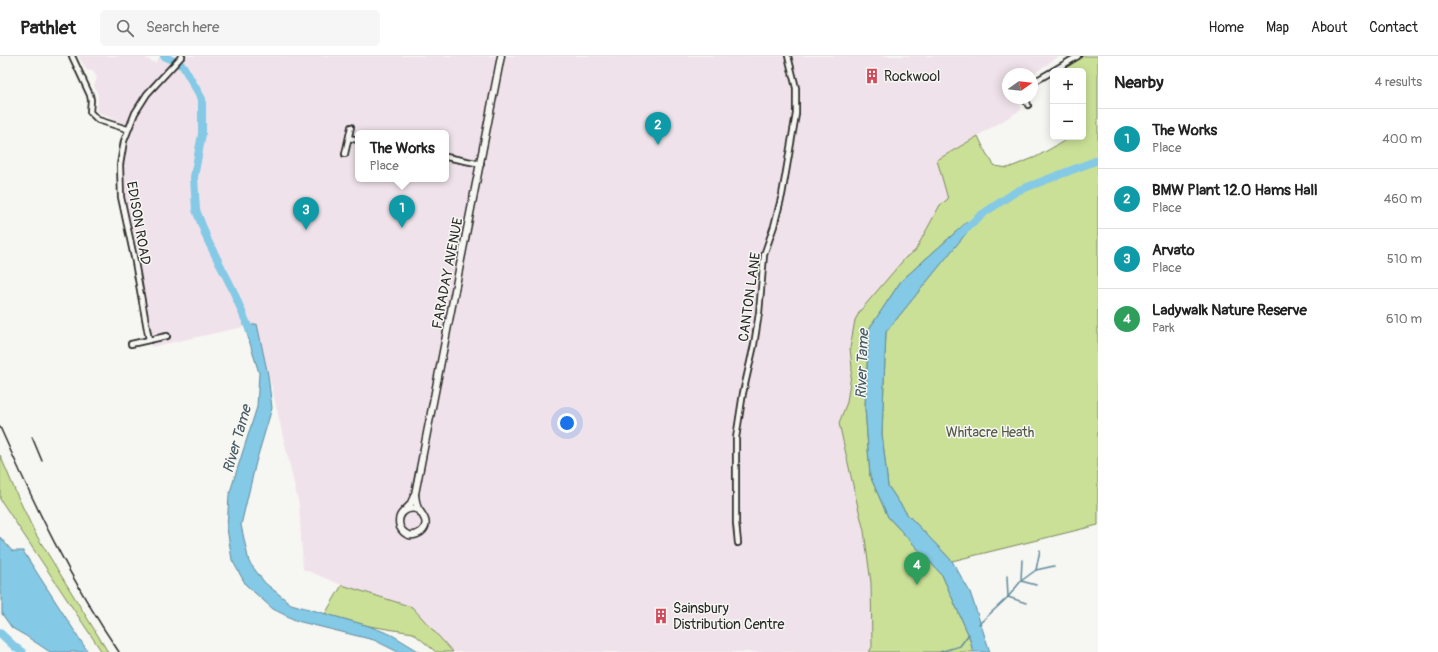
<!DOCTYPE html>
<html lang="en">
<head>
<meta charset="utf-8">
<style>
  :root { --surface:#fff; --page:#f6f6f6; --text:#222; --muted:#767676; --line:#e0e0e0; --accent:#ea580c }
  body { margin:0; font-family:Pangolin,sans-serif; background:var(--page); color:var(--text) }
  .controls { position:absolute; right:12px; top:12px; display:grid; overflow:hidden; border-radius:6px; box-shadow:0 2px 10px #0003 }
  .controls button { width:36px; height:36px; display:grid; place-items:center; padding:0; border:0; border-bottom:1px solid var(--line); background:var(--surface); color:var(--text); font:20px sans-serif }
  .compass { position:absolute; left:1002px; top:12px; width:36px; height:36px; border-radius:50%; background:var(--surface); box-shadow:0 2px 10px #0003; rotate:76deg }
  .you { position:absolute; left:567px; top:367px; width:14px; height:14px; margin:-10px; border:3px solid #fff; border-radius:50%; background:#1a73e8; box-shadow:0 0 0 6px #1a73e833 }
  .badge { display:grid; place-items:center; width:26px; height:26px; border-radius:50%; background:var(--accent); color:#fff; font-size:13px; font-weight:700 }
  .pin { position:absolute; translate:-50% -33px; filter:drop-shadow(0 1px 2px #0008) }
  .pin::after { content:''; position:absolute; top:21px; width:14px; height:12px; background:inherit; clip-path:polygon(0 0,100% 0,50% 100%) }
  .popup { position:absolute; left:355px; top:74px; width:94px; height:52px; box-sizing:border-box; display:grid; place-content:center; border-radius:6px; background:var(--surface); filter:drop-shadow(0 1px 3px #0005); font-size:13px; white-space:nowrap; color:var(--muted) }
  .popup b { font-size:15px; color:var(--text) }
  .popup::after { content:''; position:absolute; left:50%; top:100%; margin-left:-8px; border:8px solid transparent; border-top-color:var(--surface) }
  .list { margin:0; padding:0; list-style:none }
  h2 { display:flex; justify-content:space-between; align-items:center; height:52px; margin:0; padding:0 16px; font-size:17px }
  h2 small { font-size:13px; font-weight:400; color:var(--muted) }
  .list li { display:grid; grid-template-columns:26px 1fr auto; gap:12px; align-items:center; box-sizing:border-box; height:60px; padding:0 16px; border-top:1px solid var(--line) }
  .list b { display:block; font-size:15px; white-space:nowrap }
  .list p { margin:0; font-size:13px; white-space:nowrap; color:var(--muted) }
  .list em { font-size:13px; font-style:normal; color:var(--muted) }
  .icon { flex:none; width:22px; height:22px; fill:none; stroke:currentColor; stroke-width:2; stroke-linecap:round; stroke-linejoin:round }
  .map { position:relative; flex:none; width:1098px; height:596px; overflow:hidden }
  header { display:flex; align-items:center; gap:24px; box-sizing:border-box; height:56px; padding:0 20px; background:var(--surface); border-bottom:1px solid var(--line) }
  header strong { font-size:19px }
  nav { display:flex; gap:22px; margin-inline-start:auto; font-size:14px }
  .search { width:280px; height:36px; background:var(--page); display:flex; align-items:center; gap:10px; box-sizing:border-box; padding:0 14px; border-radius:6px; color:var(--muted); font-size:15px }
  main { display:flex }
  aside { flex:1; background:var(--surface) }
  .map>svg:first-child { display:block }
</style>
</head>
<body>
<header>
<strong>Pathlet</strong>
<div class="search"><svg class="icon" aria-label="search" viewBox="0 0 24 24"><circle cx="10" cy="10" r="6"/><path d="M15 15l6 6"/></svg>Search here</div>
<nav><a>Home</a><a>Map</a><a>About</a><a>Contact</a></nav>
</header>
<main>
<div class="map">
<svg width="1098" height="596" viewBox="0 0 1098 596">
  <rect width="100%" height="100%" fill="#f6f6f2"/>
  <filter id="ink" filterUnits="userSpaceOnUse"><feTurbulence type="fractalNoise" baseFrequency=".025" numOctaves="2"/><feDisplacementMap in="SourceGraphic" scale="8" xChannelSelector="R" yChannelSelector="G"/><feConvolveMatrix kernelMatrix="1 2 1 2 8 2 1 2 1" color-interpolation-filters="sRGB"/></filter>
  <g filter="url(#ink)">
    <path fill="#f0e2ea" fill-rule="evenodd" d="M78,0h64l13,7 5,-7h899l-27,19 -24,-1v24h11l2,12 -84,50 11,39 -8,6 -25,46 -9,6 -56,91 2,20 -5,34 -8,21 18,80 7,28 7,52 1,64 -3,5h-416l-41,-45 -70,-22 -39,-16 -4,-64 -42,-181 -106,23 -14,-87 -14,-64 -1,-19 3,-25 8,-24 -35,-16 -1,-3 1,-5v-9l-4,-9 3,-8 -4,-7 -6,-1zM358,77h88v46h-88z"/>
    <g fill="#cae096" stroke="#7a8660">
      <path d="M1082,0h16v103l-3,2 3,-1v365l-146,36 -45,-47 -19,-28 -6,-52 4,-102 92,-114 -9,6 -2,-2 -66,59 -32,48 -4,78 5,69 18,41 54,58 27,61 4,16h-104l3,-5 -1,-64 -7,-52 -7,-28 -18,-80 8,-21 5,-34 -2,-20 5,-28 5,-9 46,-54 9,-6 25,-46 8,-6 -11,-39 41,-24 8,17 9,13 13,2 28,-11 30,-17 -1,-3h18v-66h-23z"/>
      <path d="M0,399l17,40 18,38 73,119h-6l-102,-153z"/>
      <path d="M342,529l70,22 41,45h-17l-23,-19 -44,-7 -44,-12z"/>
    </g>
    <g fill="#84c9e5" stroke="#608a9b">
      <path d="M967,166l1,9 -82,101 -4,102 6,52 19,28 45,47 18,31 20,60h-17l-4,-16 -27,-61 -54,-58 -18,-41 -5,-69 4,-78 32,-48z"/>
      <path d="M257,268l11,51 4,33 -16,54 -15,63 8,37 16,21 26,21 78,22 23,9 28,17h-22l-24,-12 -77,-19 -24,-12 -27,-24 -14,-25 -5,-32 2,-33 28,-88 2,-34 -14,-46z"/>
      <path d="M0,481l12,14h11l65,101h-38l-24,-16 -14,-8 -10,-14v-16l-2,-4z"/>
    </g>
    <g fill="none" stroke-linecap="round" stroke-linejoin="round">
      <g stroke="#608a9b" stroke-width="1.5">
        <path d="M1036,514l4,-20"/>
        <path d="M1007,520l1,21"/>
        <path d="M1021,524l1,-20"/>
        <path d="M1021,525l15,4"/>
        <path d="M1008,541l18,6"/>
        <path d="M979,568l29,-27 13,-16 15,-11 18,-4"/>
        <path d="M940,596l20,-6 9,-12"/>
      </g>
      <g stroke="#84c9e5" stroke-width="8">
        <path d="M164,0l19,10 19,33v35l-8,43 2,33 12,31 24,47 20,48"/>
        <path d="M961,177l20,-18 36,-24 81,-31"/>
        <path d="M0,577l15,14 7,5"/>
      </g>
      <defs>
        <g id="minor">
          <path d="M72,0l18,39 1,5 -1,12 8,8 29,9"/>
          <path d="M1053,15l25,-15"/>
          <path d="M1032,27l21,-12"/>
          <path d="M1025,42l3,7"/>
          <path d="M349,82l9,2"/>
          <path d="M345,98l6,-27"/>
          <path d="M446,101l35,7"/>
          <path d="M149,284l-14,-78 -14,-65 -1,-32 4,-24 11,-28 12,-19 35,-38"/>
          <path d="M131,288l36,-8"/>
          <path d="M738,487l-2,-20v-85l7,-45 11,-48 5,-32 5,-58 10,-29 8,-31 14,-81v-26l-8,-32"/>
        </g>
        <g id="tertiary">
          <path d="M415,439c1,5 1,11 4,15 5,7 11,14 2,22 -3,2 -7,4 -12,3 -4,-1 -7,-4 -9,-8 -4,-13 7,-22 19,-17"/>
          <path d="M404,455l6,-6 5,-11 86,-438"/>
        </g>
      </defs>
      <use href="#minor" stroke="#2b2b2b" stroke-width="8"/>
      <use href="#tertiary" stroke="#2b2b2b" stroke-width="9"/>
      <use href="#minor" stroke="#f6f6f2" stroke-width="4.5"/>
      <use href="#tertiary" stroke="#f6f6f2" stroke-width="6"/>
      <g stroke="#2b2b2b" stroke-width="1.5">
        <path d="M0,371c35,79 70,153 119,225"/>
        <path d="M32,381l10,24"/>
      </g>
    </g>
  </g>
  <defs>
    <symbol id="building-bare" viewBox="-9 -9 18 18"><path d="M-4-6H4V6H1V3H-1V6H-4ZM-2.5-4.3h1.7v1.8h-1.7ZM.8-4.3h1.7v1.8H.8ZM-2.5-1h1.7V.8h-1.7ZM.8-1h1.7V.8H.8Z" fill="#d1495b" stroke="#f6f6f2" stroke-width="2.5" paint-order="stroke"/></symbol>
  </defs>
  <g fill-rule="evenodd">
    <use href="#building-bare" x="861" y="9" width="22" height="22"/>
    <use href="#building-bare" x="650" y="549" width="22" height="22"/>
  </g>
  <g text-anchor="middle" stroke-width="3" stroke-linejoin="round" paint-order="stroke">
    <g font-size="14" fill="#2b2b2b" stroke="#f6f6f2" text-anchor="start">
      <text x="884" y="25">Rockwool</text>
      <text x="673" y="557">Sainsbury<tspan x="673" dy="16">Distribution Centre</tspan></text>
    </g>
    <g font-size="14" fill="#2b2b2b" stroke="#f6f6f2">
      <text transform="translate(139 167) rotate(80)" y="5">EDISON ROAD</text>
      <text transform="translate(447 217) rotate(-79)" y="5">FARADAY AVENUE</text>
      <text transform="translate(749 241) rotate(-82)" y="5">CANTON LANE</text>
    </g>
    <g font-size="14" fill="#535846" stroke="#f6f6f2">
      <text x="990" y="381">Whitacre Heath</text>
    </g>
    <g font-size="15" font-style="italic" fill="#465a63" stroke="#f6f6f2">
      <text transform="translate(862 308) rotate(-88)" y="5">River Tame</text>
      <text transform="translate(237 383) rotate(-74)" y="5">River Tame</text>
    </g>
  </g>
</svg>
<div class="controls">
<button>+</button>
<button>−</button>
</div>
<svg class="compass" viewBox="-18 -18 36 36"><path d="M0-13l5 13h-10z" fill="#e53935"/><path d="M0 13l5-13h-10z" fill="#767676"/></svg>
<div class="you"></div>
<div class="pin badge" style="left:402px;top:172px;background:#0f9aa8">1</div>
<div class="popup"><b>The Works</b>Place</div>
<div class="pin badge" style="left:658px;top:89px;background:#0f9aa8">2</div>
<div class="pin badge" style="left:306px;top:174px;background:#0f9aa8">3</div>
<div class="pin badge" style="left:917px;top:529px;background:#2e9e5b">4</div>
</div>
<aside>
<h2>Nearby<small>4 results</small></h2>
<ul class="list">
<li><span class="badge" style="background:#0f9aa8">1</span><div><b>The Works</b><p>Place</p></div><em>400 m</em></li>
<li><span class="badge" style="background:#0f9aa8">2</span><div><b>BMW Plant 12.0 Hams Hall</b><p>Place</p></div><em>460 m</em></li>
<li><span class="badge" style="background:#0f9aa8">3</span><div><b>Arvato</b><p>Place</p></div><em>510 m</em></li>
<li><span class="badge" style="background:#2e9e5b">4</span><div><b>Ladywalk Nature Reserve</b><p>Park</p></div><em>610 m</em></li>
</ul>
</aside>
</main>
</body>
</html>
